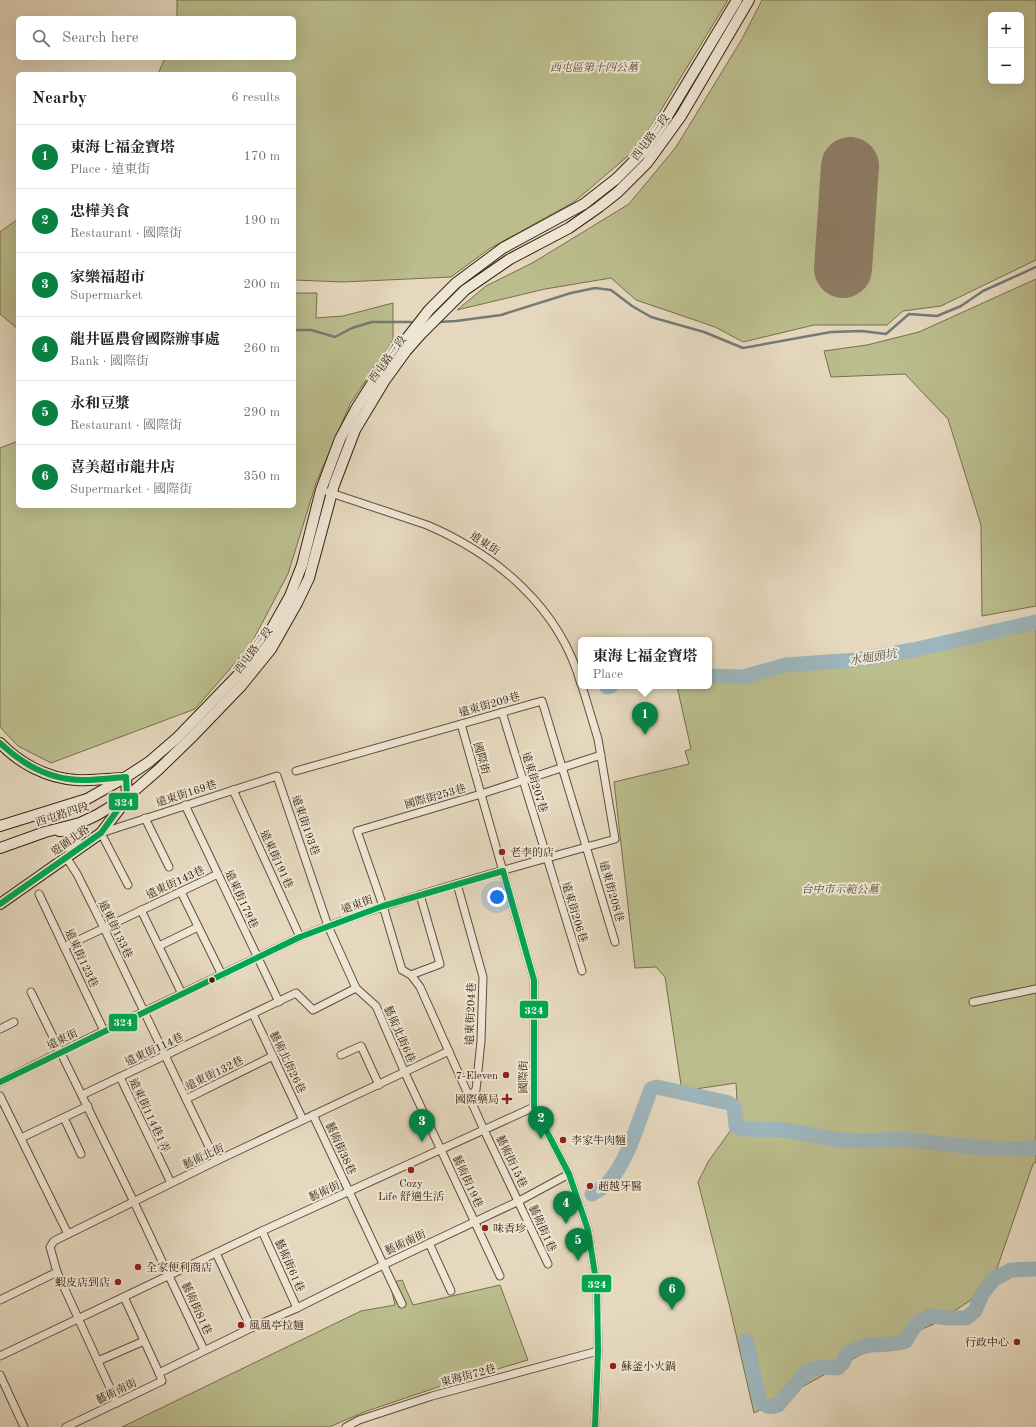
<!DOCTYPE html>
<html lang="en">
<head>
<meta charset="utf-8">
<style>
  :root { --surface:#fff; --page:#f6f6f6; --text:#222; --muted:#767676; --line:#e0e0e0; --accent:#0b8043 }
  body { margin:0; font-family:"Old Standard TT","Noto Serif TC",serif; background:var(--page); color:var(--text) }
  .controls { position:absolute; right:12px; top:12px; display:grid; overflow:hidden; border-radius:6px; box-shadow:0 4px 16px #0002 }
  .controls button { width:36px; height:36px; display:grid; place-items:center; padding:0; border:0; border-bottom:1px solid var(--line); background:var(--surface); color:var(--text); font:20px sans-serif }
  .you { position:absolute; left:497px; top:897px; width:14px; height:14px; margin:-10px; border:3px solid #fff; border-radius:50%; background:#1a73e8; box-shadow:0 0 0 6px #1a73e833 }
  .badge { display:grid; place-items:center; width:26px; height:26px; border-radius:50%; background:var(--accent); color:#fff; font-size:13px; font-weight:700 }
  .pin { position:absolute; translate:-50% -33px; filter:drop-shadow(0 1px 2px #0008) }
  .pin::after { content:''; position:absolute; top:21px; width:14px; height:12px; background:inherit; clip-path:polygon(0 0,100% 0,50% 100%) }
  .popup { position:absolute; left:578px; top:637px; width:134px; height:52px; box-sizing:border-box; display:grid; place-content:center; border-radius:6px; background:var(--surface); filter:drop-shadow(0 1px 3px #0005); font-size:13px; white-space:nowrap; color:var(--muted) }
  .popup b { font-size:15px; color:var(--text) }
  .popup::after { content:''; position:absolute; left:50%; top:100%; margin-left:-8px; border:8px solid transparent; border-top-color:var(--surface) }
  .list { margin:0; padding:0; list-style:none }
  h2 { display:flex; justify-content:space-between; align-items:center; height:52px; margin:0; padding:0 16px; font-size:17px }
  h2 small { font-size:13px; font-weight:400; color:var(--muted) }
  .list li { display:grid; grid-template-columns:26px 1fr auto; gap:12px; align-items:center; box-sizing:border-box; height:64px; padding:0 16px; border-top:1px solid var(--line) }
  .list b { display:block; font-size:15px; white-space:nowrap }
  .list p { margin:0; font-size:13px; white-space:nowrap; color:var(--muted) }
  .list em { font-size:13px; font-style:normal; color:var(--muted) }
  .icon { flex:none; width:22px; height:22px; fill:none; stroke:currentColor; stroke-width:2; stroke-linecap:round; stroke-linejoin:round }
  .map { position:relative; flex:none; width:1036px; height:1427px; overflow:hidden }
  .search { position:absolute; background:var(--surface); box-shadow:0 4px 16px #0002; left:16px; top:16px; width:280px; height:44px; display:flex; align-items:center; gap:10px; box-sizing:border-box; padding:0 14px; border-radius:6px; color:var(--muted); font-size:15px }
  .panel { position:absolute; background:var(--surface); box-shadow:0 4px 16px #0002; left:16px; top:72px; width:280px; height:436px; border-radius:6px }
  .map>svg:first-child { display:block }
</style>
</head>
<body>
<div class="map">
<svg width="1036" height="1427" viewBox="0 0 1036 1427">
  <rect width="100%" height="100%" fill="#e5d8be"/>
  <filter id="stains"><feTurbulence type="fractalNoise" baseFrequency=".005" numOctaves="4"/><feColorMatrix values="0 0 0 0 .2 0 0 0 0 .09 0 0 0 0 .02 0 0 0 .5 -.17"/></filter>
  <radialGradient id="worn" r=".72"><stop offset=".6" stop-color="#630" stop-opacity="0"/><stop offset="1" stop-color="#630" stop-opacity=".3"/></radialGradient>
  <g fill="#bbbd8d" stroke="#796e4c" fill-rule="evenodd">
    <path d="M177,0h551l-67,110 -26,40 -61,52 -85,47 -38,28 -108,5 -49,-2v-206h-136l7,-16h129v-40h-117z"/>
    <path d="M762,0h274v260l-95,46 -38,5 -16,14h-73l-71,17 -28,-15 -79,-27 -25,-22 -66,11 -88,21 29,-24 48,-24 95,-58 47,-57 66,-108zM991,15h30v66h-30z"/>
    <path d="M18,219v110l-18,-15v-82z"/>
    <path d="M1036,279v327l-54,10 -1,-91 -33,-106 -43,-45 -74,3 -7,-26 43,-6 52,-13z"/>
    <path d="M294,293h23l-1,25 27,-2 50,-13v37l-43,64 -34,79 -28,91 -38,72 -55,63 -144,54 -33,-17 -18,-19v-279l18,-7v65h276z"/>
    <path d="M1036,623v539l-3,2 -38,110 -24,26 -37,24 -70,29 -110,60 -24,-105 -32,-126 10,-20 30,-42 -2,-37 -54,8 -17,-114 -9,-10 -21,1 -21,-186 75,-18 -4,-13 6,-2 -14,-63h32v-8l35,2 43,-13 70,-4 57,-10 78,-18z"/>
    <path d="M402,1280l11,25 87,-20 28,75 -84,25 -77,26 -38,16h-207l239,-116 34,-6 -5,-22z"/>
  </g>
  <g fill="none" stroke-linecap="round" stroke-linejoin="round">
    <g stroke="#747a76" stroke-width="2.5">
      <path d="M439,322l17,-1 45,-6 70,-22 24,-5 16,2 21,16 19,11 53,15 39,16 88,-16 31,-1 24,3 23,-20 28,2 24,-10 22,-15 53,-24"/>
      <path d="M294,330h17l24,7 17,-9 20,-6h39"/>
    </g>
    <g stroke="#9db6bd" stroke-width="15">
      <path d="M709,676l34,1 43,-12 70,-5 57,-10 123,-28"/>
      <path d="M607,687l4,-1"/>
      <path d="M592,1194c4,-3 11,-6 15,-10 22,-24 32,-65 44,-95l6,-2 72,16 5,4 2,19 7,3 41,1 55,10 30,1 30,-2 83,9 34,1 17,-1 3,-1"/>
      <path d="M746,1341l14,60c6,6 10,7 18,4l28,-33 14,-5 18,1 5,-5 4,-10c8,-3 16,-7 24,-8 13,-1 24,0 35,-4l6,-11 7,-8 11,-6 19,2h17l9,-7 7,-17 12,-15 17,-9 25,-1"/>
    </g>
    <path stroke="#8e7c64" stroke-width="58" d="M843,269l7,-103"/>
    <defs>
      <g id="street">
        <path d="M328,492l99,33c70,30 133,83 154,159"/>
        <path d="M502,712l80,259"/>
        <path d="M461,724l73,256v127l35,67 19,56 9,57 1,64 -3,76"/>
        <path d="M296,771l246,-70 73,241"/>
        <path d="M233,790l67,147"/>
        <path d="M185,805l94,197"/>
        <path d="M145,818l24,49"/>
        <path d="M66,857l11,17 27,54 82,171 87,-43"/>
        <path d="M457,884l26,93 -2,64 -5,49 -7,6"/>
        <path d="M128,885l-27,-52 176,-57 51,150 28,62 20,18 29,67 95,203"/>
        <path d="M181,892l41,83"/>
        <path d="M39,894l65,137"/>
        <path d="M141,910l41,84"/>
        <path d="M159,946l39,-19"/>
        <path d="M64,947l154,-73"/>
        <path d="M411,975l29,-11 -20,-69"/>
        <path d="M31,992l103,210 70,148"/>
        <path d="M973,1002l63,-13"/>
        <path d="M253,1014l50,106"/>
        <path d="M0,1029l14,-7"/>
        <path d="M341,1055l20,-9 18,39"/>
        <path d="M120,1077l51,106"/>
        <path d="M0,1082l60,-30 240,-115c102,-41 209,-68 315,-98l-17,-100 -16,-53"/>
        <path d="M82,1095l214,-102 17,17 43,-22"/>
        <path d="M0,1096l68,138"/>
        <path d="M186,1099l30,62"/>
        <path d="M313,1115l89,189"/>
        <path d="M64,1118l17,36"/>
        <path d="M21,1138l67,-32"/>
        <path d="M262,1231l35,77"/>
        <path d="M429,1243l22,48"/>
        <path d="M216,1253l35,75"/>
        <path d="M548,1264l-64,-134 -64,-143 -9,-12 -9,-5 -19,-64 -26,-75 124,-37 120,-39"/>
        <path d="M124,1297l35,76"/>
        <path d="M0,1300l57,-28"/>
        <path d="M0,1356l262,-125 272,-124"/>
        <path d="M98,1361l46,-20"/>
        <path d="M0,1375l24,52"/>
        <path d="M117,1403l-60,-131 -7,-25 4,-6 162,-80 233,-110"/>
        <path d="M66,1427l96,-46 -3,-8 92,-45 46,-20 86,-43 136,-64 50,-27"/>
        <path d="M346,1427l13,-7 73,-24 166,-45"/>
      </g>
      <g id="secondary">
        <path d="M0,743c20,21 47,35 76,37 15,1 31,-1 46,-2"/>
        <path d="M0,826l87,-27 39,-22 23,-15 29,-25 61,-63 22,-26 29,-52 12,-31 19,-75 19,-51 16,-30 19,-30 54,-69 27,-27 47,-35 81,-44 32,-25 28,-28 18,-26 75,-125"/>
        <path d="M59,831c11,0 16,0 18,12l-6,9"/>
        <path d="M0,848l45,-16 35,-9 17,-8 30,-18 31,-27 33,-32 50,-52 30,-37 26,-46 12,-25 25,-93 21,-55 30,-50 21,-29 15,-17 44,-44 45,-31 59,-31 30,-21 19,-15 29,-29 34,-47 68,-116"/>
        <path d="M0,904l101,-71 20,-26 6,-10 -1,-20"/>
      </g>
    </defs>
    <use href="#street" stroke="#624e38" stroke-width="9"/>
    <use href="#secondary" stroke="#37200b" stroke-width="12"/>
    <use href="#street" stroke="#eee6d5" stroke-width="7"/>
    <use href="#secondary" stroke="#eee6d5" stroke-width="10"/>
    <defs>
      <g id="bus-1">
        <path d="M0,743c23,22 51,37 83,37 14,0 29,-2 43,-3l1,20 -26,36 -101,71"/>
        <path d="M503,871l31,109v127l35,67 19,56 9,57 1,64 -3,76"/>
        <path d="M0,1082l300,-145 83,-31 120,-35"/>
      </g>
    </defs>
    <use href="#bus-1" stroke="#eee6d5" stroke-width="9"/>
    <use href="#bus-1" stroke="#00a651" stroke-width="6"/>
  </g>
  <g fill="#8f2418" stroke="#eee6d5" stroke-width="1.5">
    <circle cx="502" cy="852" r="4"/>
    <circle cx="506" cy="1075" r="4"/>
    <path d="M505 1093h4v4h4v4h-4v4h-4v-4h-4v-4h4z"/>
    <circle cx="563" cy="1140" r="4"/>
    <circle cx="411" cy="1170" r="4"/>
    <circle cx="590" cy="1186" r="4"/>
    <circle cx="485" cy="1228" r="4"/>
    <circle cx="138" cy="1267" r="4"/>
    <circle cx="118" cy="1282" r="4"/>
    <circle cx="241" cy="1325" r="4"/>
    <circle cx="1017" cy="1342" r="4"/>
    <circle cx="613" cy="1366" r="4"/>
  </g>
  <circle fill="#37200b" stroke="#eee6d5" stroke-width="1.5" cx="212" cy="980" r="3.5"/>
  <g text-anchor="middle" stroke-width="4" stroke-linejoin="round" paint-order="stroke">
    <g font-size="11" font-style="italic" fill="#58472c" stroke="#eee6d5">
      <text x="594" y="71">西屯區第十四公墓</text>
      <text x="840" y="893">台中市示範公墓</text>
    </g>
    <g font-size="11" fill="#37200b" stroke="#eee6d5">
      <text transform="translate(650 137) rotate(-53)" y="4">西屯路三段</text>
      <text transform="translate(387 359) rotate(-54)" y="4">西屯路三段</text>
      <text transform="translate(485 543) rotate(33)" y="4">遠東街</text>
      <text transform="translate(253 650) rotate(-53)" y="4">西屯路三段</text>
      <text transform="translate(489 704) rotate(-16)" y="4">遠東街209巷</text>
      <text transform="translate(482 758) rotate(74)" y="4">國際街</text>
      <text transform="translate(535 782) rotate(73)" y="4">遠東街207巷</text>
      <text transform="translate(186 793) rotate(-18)" y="4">遠東街169巷</text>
      <text transform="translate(435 796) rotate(-16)" y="4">國際街253巷</text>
      <text transform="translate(62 814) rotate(-18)" y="4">西屯路四段</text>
      <text transform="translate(306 825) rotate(71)" y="4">遠東街193巷</text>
      <text transform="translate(70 840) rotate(-35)" y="4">遊園北路</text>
      <text transform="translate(277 859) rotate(65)" y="4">遠東街191巷</text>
      <text transform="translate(175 882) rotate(-25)" y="4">遠東街143巷</text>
      <text transform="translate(612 891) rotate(74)" y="4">遠東街208巷</text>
      <text transform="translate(242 899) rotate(65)" y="4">遠東街179巷</text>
      <text transform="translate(357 904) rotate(-20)" y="4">遠東街</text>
      <text transform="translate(575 912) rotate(73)" y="4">遠東街206巷</text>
      <text transform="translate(116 929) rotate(64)" y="4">遠東街133巷</text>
      <text transform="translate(82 958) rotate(65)" y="4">遠東街123巷</text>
      <text transform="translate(470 1014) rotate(-88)" y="4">遠東街204巷</text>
      <text transform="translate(400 1034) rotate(66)" y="4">藝術北街6巷</text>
      <text transform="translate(62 1039) rotate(-26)" y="4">遠東街</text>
      <text transform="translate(154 1049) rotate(-25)" y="4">遠東街114巷</text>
      <text transform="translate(288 1062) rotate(64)" y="4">藝術北街26巷</text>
      <text transform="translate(214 1073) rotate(-26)" y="4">遠東街132巷</text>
      <text transform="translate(523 1077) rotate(-90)" y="4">國際街</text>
      <text transform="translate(150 1115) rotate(65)" y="4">遠東街114巷1弄</text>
      <text transform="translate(341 1148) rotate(65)" y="4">藝術街38巷</text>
      <text transform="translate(203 1156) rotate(-25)" y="4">藝術北街</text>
      <text transform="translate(512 1161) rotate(64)" y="4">藝術街15巷</text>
      <text transform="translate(468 1181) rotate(65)" y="4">藝術街19巷</text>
      <text transform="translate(324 1191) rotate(-25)" y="4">藝術街</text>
      <text transform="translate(543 1228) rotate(65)" y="4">藝術街1巷</text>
      <text transform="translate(405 1242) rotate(-25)" y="4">藝術南街</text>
      <text transform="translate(290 1265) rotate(66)" y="4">藝術街61巷</text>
      <text transform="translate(197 1308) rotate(65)" y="4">藝術街81巷</text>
      <text transform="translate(468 1375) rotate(-15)" y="4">東海街72巷</text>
      <text transform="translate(116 1391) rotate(-26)" y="4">藝術南街</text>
    </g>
    <g font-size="11" fill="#37200b" stroke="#eee6d5" text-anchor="start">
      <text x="510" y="856">老李的店</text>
      <text x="498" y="1079" text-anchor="end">7-Eleven</text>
      <text x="499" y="1103" text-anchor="end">國際藥局</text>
      <text x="571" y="1144">李家牛肉麵</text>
      <text x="411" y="1187" text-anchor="middle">Cozy<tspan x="411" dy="13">Life 舒適生活</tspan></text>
      <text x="598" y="1190">超越牙醫</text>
      <text x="493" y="1232">味香珍</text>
      <text x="146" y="1271">全家便利商店</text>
      <text x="110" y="1286" text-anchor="end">蝦皮店到店</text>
      <text x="249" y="1329">風風亭拉麵</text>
      <text x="1009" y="1346" text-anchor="end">行政中心</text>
      <text x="621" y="1370">蘇釜小火鍋</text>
    </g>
    <g font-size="12" font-style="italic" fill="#564d40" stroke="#eee6d5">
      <text transform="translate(873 657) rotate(-9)" y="4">水堀頭坑</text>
    </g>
  </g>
  <g stroke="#eee6d5" stroke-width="1.5">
    <rect x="108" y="792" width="31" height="19" rx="4" fill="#00a651"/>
    <rect x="519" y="1000" width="30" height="19" rx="4" fill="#00a651"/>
    <rect x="108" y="1013" width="30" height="19" rx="4" fill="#00a651"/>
    <rect x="581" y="1274" width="31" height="19" rx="4" fill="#00a651"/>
  </g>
  <g font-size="11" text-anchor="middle" font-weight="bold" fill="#fff">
    <text x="124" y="806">324</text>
    <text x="534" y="1014">324</text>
    <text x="123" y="1026">324</text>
    <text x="597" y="1288">324</text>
  </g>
  <rect width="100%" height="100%" filter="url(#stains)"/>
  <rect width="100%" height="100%" fill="url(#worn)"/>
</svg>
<div class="controls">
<button>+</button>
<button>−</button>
</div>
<div class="you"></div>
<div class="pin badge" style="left:645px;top:735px">1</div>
<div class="popup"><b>東海七福金寶塔</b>Place</div>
<div class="pin badge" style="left:541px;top:1139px">2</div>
<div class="pin badge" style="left:422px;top:1142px">3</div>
<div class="pin badge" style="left:566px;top:1224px">4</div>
<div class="pin badge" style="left:578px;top:1261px">5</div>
<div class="pin badge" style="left:672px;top:1310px">6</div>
<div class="search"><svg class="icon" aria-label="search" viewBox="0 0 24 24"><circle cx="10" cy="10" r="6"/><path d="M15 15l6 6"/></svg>Search here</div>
<section class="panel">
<h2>Nearby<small>6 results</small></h2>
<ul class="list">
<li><span class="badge">1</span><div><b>東海七福金寶塔</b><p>Place · 遠東街</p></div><em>170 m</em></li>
<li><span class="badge">2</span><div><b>忠樺美食</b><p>Restaurant · 國際街</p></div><em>190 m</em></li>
<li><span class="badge">3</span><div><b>家樂福超市</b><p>Supermarket</p></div><em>200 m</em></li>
<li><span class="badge">4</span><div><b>龍井區農會國際辦事處</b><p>Bank · 國際街</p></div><em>260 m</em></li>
<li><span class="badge">5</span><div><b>永和豆漿</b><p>Restaurant · 國際街</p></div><em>290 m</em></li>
<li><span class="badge">6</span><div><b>喜美超市龍井店</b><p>Supermarket · 國際街</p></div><em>350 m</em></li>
</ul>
</section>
</div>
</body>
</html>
